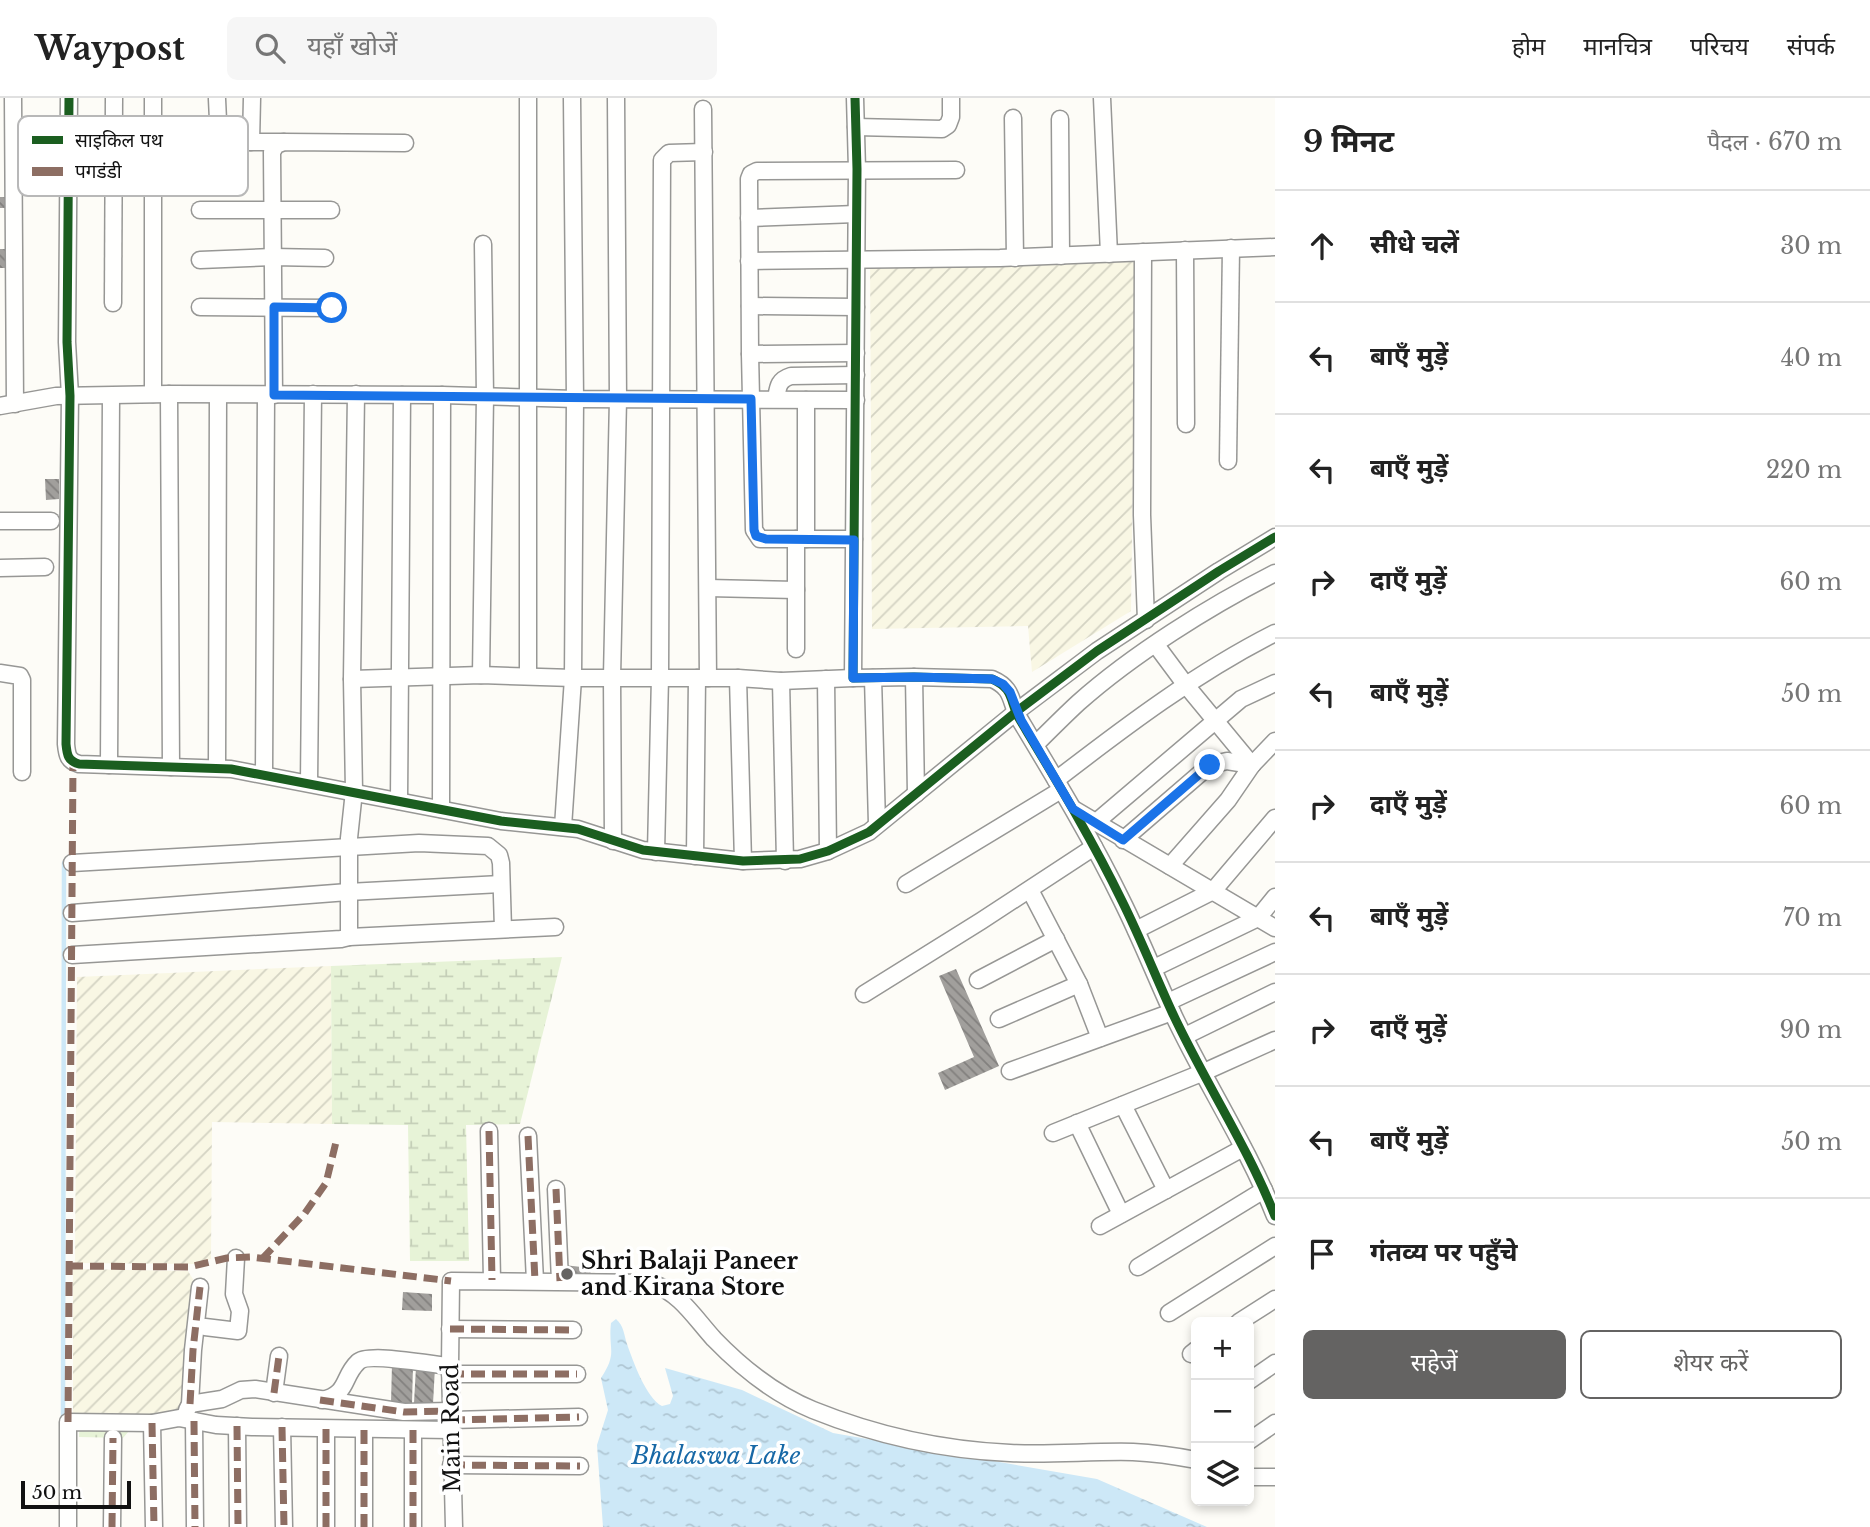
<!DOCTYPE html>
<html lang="hi">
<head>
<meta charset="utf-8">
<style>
  :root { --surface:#fff; --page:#f6f6f6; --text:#222; --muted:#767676; --line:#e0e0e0; --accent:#646362 }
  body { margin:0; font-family:"Libre Baskerville","Noto Sans Devanagari",serif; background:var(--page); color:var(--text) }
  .controls { position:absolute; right:21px; bottom:21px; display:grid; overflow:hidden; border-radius:10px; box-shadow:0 4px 10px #0003 }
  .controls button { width:63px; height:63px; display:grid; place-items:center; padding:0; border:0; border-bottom:2px solid var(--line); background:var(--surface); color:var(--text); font:35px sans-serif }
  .scale { position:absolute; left:21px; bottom:18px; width:110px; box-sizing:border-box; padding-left:7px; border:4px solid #111; border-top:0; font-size:19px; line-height:24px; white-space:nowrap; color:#111; -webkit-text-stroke:5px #fff; paint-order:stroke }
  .stop { position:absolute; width:21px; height:21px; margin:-16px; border:5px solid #1a73e8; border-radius:50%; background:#fff }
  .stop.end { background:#1a73e8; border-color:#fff; box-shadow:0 2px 7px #0008 }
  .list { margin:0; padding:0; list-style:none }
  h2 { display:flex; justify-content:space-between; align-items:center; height:91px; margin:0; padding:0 28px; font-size:30px }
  h2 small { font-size:23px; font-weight:400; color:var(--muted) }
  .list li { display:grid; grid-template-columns:46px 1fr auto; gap:21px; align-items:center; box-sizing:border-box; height:112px; padding:0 28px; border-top:2px solid var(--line) }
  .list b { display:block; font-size:26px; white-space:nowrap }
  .list em { font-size:23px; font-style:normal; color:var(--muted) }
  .actions { display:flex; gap:14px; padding:21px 28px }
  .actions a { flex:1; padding:16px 0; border:2px solid var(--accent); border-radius:10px; text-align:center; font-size:24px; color:var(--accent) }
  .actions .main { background:var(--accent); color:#fff }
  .icon { flex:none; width:38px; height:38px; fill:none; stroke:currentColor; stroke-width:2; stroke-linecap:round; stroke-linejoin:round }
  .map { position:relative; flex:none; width:1275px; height:1429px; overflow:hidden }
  header { display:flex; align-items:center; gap:42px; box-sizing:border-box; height:98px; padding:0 35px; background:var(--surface); border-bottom:2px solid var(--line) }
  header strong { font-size:33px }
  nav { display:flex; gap:38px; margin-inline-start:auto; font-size:24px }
  .search { width:490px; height:63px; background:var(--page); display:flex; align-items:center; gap:18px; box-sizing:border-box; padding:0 24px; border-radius:10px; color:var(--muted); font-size:26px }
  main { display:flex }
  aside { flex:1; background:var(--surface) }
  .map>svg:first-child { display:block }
</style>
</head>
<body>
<header>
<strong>Waypost</strong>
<div class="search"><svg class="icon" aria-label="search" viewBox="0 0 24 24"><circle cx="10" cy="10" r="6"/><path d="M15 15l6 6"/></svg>यहाँ खोजें</div>
<nav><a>होम</a><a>मानचित्र</a><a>परिचय</a><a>संपर्क</a></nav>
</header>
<main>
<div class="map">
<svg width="1275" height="1429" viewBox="0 0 1275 1429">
  <defs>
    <pattern id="farmland-furrows" width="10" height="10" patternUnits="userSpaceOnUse" patternTransform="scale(1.75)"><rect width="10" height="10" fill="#f9f7e4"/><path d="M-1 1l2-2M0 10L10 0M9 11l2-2" fill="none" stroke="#d4d3c3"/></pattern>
    <pattern id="wetland-marsh" width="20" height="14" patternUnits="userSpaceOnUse" patternTransform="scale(1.75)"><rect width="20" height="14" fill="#e7f3d7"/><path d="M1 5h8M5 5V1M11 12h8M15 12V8" fill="none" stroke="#c5cfb8"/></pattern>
    <pattern id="water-ripples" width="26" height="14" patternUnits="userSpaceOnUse" patternTransform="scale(1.75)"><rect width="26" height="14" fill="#cde8f7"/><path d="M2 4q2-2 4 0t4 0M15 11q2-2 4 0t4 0" fill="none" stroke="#afc6d3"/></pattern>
    <pattern id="building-back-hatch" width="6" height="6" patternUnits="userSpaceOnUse" patternTransform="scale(1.75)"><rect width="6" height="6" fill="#a19f9c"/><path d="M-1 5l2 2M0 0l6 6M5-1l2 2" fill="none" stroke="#82807e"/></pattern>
  </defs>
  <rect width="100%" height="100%" fill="#fdfcf7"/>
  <g fill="url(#farmland-furrows)">
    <path d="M1136,155l-5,358 -99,61 -4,-46 -156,3 -2,-373z"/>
    <path d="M331,868l1,158 -120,-2 -1,137 -17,5 -119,-1 2,-286z"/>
    <path d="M73,1171l115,2 9,15 -14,129 -110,1z"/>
  </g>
  <g fill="url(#wetland-marsh)">
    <path d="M562,859l-42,167 -54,1 3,136h-59l-2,-136 -76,-1 -1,-158z"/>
    <path d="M142,1318l-19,22 -44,-1 1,-20z"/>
  </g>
  <path fill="url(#water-ripples)" d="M616,1221c8,7 8,16 11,25 6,17 19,54 35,62l8,-2 3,-8 -8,-28 77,22 91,43 264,46 110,48h-604l-6,-82 11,-35 -7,-32c17,-26 7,-27 10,-55z"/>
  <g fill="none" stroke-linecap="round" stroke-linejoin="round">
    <path stroke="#cde8f7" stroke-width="4.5" d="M63,1324l1,-559"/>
  </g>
  <g fill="url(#building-back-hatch)">
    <rect x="0" y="99" width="7" height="11"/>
    <rect x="0" y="151" width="6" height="19"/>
    <path d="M45,381h14v20l-13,1z"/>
    <path d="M956,871l43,97 -54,24 -7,-17 36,-16 -35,-81z"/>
    <path d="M564,1167l26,3 1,9 -27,-1z"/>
    <path d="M403,1194l29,2v17l-30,-1z"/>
    <path d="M392,1266l21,1 -1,39 -21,-1z"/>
    <path d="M416,1269h19l-2,37 -19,-1z"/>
  </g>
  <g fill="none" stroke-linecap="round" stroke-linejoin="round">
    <defs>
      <g id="minor">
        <path d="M13,0l2,306"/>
        <path d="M69,0l-2,244 3,54 -4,348c1,11 2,17 13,20l152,5 270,52 77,8 65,21 100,11 57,-2 28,-8 41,-19 147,-120 81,-61 122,-80 56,-34"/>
        <path d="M855,0l2,71 -4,509 61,-1 78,2c23,10 17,23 28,41 36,60 72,119 102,181 18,36 33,74 50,111 32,69 75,133 103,204"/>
        <path d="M1102,0l7,156"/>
        <path d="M217,1l2,43"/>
        <path d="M703,11l5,569"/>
        <path d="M1013,20l2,140"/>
        <path d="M1060,21l1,137"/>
        <path d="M856,29l86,2 6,-4 3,-8v-19"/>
        <path d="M251,44l1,-44"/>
        <path d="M218,86l1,-42h65"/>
        <path d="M200,112h131"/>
        <path d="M749,120l107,-4"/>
        <path d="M1185,152l1,174"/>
        <path d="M1143,154l-1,263 4,105"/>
        <path d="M200,162l73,-3 52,1"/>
        <path d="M749,163l251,-3 275,-11"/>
        <path d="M113,205l1,-205"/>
        <path d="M750,208l106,1"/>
        <path d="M200,209l132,1"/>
        <path d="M750,256l106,-1"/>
        <path d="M153,296v-296"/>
        <path d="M169,296l2,373"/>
        <path d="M274,297l-2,-243 4,-7 8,-3 121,1"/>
        <path d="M776,301c2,-12 2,-19 15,-23l65,-1"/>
        <path d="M806,302v139"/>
        <path d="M0,308l56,-10 113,-2 273,1 133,4 281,1"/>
        <path d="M1228,363l3,-213"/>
        <path d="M0,423h51"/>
        <path d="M796,441v110"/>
        <path d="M854,441h-94l-6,-9 -4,-176 -1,-175 2,-5 6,-3 199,-1"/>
        <path d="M0,470l45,-1"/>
        <path d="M708,490l88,2"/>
        <path d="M1156,547l29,39 67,81"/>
        <path d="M0,575l20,3 2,4v92"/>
        <path d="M481,577l4,-279 -2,-152"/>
        <path d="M528,578v-578"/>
        <path d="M914,579l2,117"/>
        <path d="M738,580l5,183"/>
        <path d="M873,580l4,146"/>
        <path d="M352,581l129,-4 92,3h165l43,3 72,-3"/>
        <path d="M826,581l2,172"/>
        <path d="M781,583l4,180"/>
        <path d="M1036,646c14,-14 28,-28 42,-41 55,-49 132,-97 197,-130"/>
        <path d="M109,667l2,-369"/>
        <path d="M217,670l1,-373"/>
        <path d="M264,676l2,-379"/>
        <path d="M1056,682c70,-54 140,-107 219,-147"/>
        <path d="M309,685l4,-389"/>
        <path d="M399,703l3,-406"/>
        <path d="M441,711l1,-414"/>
        <path d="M1075,712l200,118"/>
        <path d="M1095,725l146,-124 34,-16"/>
        <path d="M563,729l10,-149 2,-279 -3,-301"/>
        <path d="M1123,742l87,-75 17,-4 25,4"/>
        <path d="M613,743l-1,-164 6,-278 -2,-301"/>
        <path d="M656,754l4,-175 2,-517 7,-7 35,-1"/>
        <path d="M695,758l2,-178"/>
        <path d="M72,765l347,-20 69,3 11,9 2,8 2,66"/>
        <path d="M1170,768l58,-66 24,-35 23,-24"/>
        <path d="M906,786l155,-94"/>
        <path d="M1030,792l49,94 21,54"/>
        <path d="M72,815l276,-21 153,-8"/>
        <path d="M1136,832l77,-39 62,-73"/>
        <path d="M349,839l206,-10"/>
        <path d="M72,857l269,-16 8,-2v-99l5,-47 -2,-112 4,-285"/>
        <path d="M1154,870l104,-50 17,-21"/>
        <path d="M978,882l78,-41"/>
        <path d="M864,896l117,-73 113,-74"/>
        <path d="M1168,904l107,-50"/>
        <path d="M999,921l80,-35"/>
        <path d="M1185,938l90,-44"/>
        <path d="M1010,973l162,-59"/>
        <path d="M1123,1007l43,85"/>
        <path d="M1077,1025l44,91"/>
        <path d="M489,1033l3,149"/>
        <path d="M1053,1035l151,-61 71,-32"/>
        <path d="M528,1038l7,145"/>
        <path d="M556,1091l4,92"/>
        <path d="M1100,1128l143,-78"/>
        <path d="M1138,1169l126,-77"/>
        <path d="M1169,1215l106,-67"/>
        <path d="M1239,1224l36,-23"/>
        <path d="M205,1229l33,4 2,-20 -6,-17 2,-36"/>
        <path d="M450,1231l123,1"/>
        <path d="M1191,1256l5,-4"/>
        <path d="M450,1276h127"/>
        <path d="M1249,1283l26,-18"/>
        <path d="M274,1295l5,-37"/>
        <path d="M322,1302c27,-6 20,-23 36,-38 10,-10 76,3 92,4"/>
        <path d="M190,1306l32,-5 19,-9 14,-1 149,23 46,-1"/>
        <path d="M187,1312l3,-6 3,-54 7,-63"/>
        <path d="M451,1322l128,-3"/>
        <path d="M194,1323l1,106"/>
        <path d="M152,1325l2,104"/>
        <path d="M237,1328l1,101"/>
        <path d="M282,1329l2,100"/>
        <path d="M326,1331v98"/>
        <path d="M364,1332v97"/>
        <path d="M1249,1343l26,-18"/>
        <path d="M451,1367l129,1"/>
        <path d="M1249,1379h26"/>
        <path d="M68,1429v-105l84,1 27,-5 37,7 36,2 198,3"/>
        <path d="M112,1429l1,-89"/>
        <path d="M413,1429v-97"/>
        <path d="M454,1429l-4,-161 1,-85 201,2c29,11 42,34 62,56 29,30 60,55 99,71 62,25 130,40 197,43 41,2 82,-2 123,-1 21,1 42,4 63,8"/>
      </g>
    </defs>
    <use href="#minor" stroke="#979795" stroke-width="19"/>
    <use href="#minor" stroke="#fffffe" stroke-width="16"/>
    <g stroke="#8d6e63" stroke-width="7" stroke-dasharray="14 7" stroke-linecap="butt">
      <path d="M489,1033l3,149"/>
      <path d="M528,1038l7,145"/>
      <path d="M556,1091l4,92"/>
      <path d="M262,1161l43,-46 21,-30 10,-41"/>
      <path d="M69,1168l120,1 38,-9 24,-1 200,24"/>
      <path d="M450,1231l123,1"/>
      <path d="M450,1276h127"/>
      <path d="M274,1295l5,-37"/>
      <path d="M320,1302l84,12 46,-1"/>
      <path d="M190,1306l3,-54 7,-63"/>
      <path d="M451,1322l128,-3"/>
      <path d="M194,1323l1,106"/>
      <path d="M68,1324l5,-660"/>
      <path d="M152,1325l2,104"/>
      <path d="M237,1328l1,101"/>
      <path d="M282,1329l2,100"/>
      <path d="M326,1331v98"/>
      <path d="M364,1332v97"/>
      <path d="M451,1367l129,1"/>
      <path d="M112,1429l1,-89"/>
      <path d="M413,1429v-97"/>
    </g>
    <defs>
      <g id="cycleway">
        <path d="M69,0l-2,244 3,54 -4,348c1,11 2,17 13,20l152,5 270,52 77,8 65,21 100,11 57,-2 28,-8 41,-19 147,-120 81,-61 122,-80 56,-34"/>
        <path d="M855,0l2,71 -4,509 61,-1 78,2c23,10 17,23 28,41 36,60 72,119 102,181 18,36 33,74 50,111 32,69 75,133 103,204"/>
      </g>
    </defs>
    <use href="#cycleway" stroke="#fff" stroke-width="13"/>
    <use href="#cycleway" stroke="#1b5e20" stroke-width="9"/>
  </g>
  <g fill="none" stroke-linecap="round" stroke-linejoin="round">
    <path stroke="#1a73e8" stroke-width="9" d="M332,210l-58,-1v88l477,4 3,131 2,6 10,3 88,1 -1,138 61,-1 78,2 11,5 7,8 11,28 52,89 50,31 87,-75"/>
  </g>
  <circle fill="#646362" stroke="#fff" stroke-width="2.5" cx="567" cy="1176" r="7"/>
  <g text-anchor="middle" stroke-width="7" stroke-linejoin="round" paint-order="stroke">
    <g font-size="23" font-weight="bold" fill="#111" stroke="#fff" text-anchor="start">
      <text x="581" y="1171">Shri Balaji Paneer<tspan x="581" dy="26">and Kirana Store</tspan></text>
    </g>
    <g font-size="23" fill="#111" stroke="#fff">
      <text transform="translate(451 1330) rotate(-91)" y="8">Main Road</text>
    </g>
    <g font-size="24" font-style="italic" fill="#1768a6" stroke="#fff">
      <text x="716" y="1366">Bhalaswa Lake</text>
    </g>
  </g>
  <rect x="18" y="18" width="230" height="80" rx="10" fill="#fff" stroke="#b8b8b8" stroke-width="2"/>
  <rect x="32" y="38" width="31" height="8" fill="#1b5e20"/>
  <rect x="32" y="69" width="31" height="9" fill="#8d6e63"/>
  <g font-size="19" fill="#111">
    <text x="75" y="49">साइकिल पथ</text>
    <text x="75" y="80">पगडंडी</text>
  </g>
</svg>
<div class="controls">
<button>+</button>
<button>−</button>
<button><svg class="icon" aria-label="layers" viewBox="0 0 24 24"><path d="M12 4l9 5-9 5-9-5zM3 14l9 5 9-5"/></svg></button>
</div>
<div class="scale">50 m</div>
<div class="stop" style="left:332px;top:210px"></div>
<div class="stop end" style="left:1210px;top:667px"></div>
</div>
<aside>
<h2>9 मिनट<small>पैदल · 670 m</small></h2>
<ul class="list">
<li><svg class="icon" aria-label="ahead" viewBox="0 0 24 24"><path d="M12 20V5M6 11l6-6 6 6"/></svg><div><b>सीधे चलें</b></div><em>30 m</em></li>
<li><svg class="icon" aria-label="left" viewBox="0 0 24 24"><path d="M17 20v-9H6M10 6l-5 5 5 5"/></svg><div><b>बाएँ मुड़ें</b></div><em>40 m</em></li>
<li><svg class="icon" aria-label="left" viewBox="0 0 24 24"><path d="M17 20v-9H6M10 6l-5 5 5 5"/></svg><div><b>बाएँ मुड़ें</b></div><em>220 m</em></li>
<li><svg class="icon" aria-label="right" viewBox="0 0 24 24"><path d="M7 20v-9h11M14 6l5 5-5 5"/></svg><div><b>दाएँ मुड़ें</b></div><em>60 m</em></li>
<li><svg class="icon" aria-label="left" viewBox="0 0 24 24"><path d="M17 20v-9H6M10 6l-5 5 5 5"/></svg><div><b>बाएँ मुड़ें</b></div><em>50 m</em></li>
<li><svg class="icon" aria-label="right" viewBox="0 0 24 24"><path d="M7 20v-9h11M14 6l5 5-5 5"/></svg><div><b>दाएँ मुड़ें</b></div><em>60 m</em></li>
<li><svg class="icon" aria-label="left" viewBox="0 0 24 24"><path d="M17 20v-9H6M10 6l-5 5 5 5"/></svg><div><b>बाएँ मुड़ें</b></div><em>70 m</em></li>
<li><svg class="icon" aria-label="right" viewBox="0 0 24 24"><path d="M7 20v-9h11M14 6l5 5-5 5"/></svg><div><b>दाएँ मुड़ें</b></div><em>90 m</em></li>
<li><svg class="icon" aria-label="left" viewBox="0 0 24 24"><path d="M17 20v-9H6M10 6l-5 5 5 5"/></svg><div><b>बाएँ मुड़ें</b></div><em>50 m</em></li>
<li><svg class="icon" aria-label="arrive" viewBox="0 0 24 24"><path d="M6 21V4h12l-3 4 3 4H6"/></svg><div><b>गंतव्य पर पहुँचे</b></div></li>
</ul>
<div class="actions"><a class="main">सहेजें</a><a>शेयर करें</a></div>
</aside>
</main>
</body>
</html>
